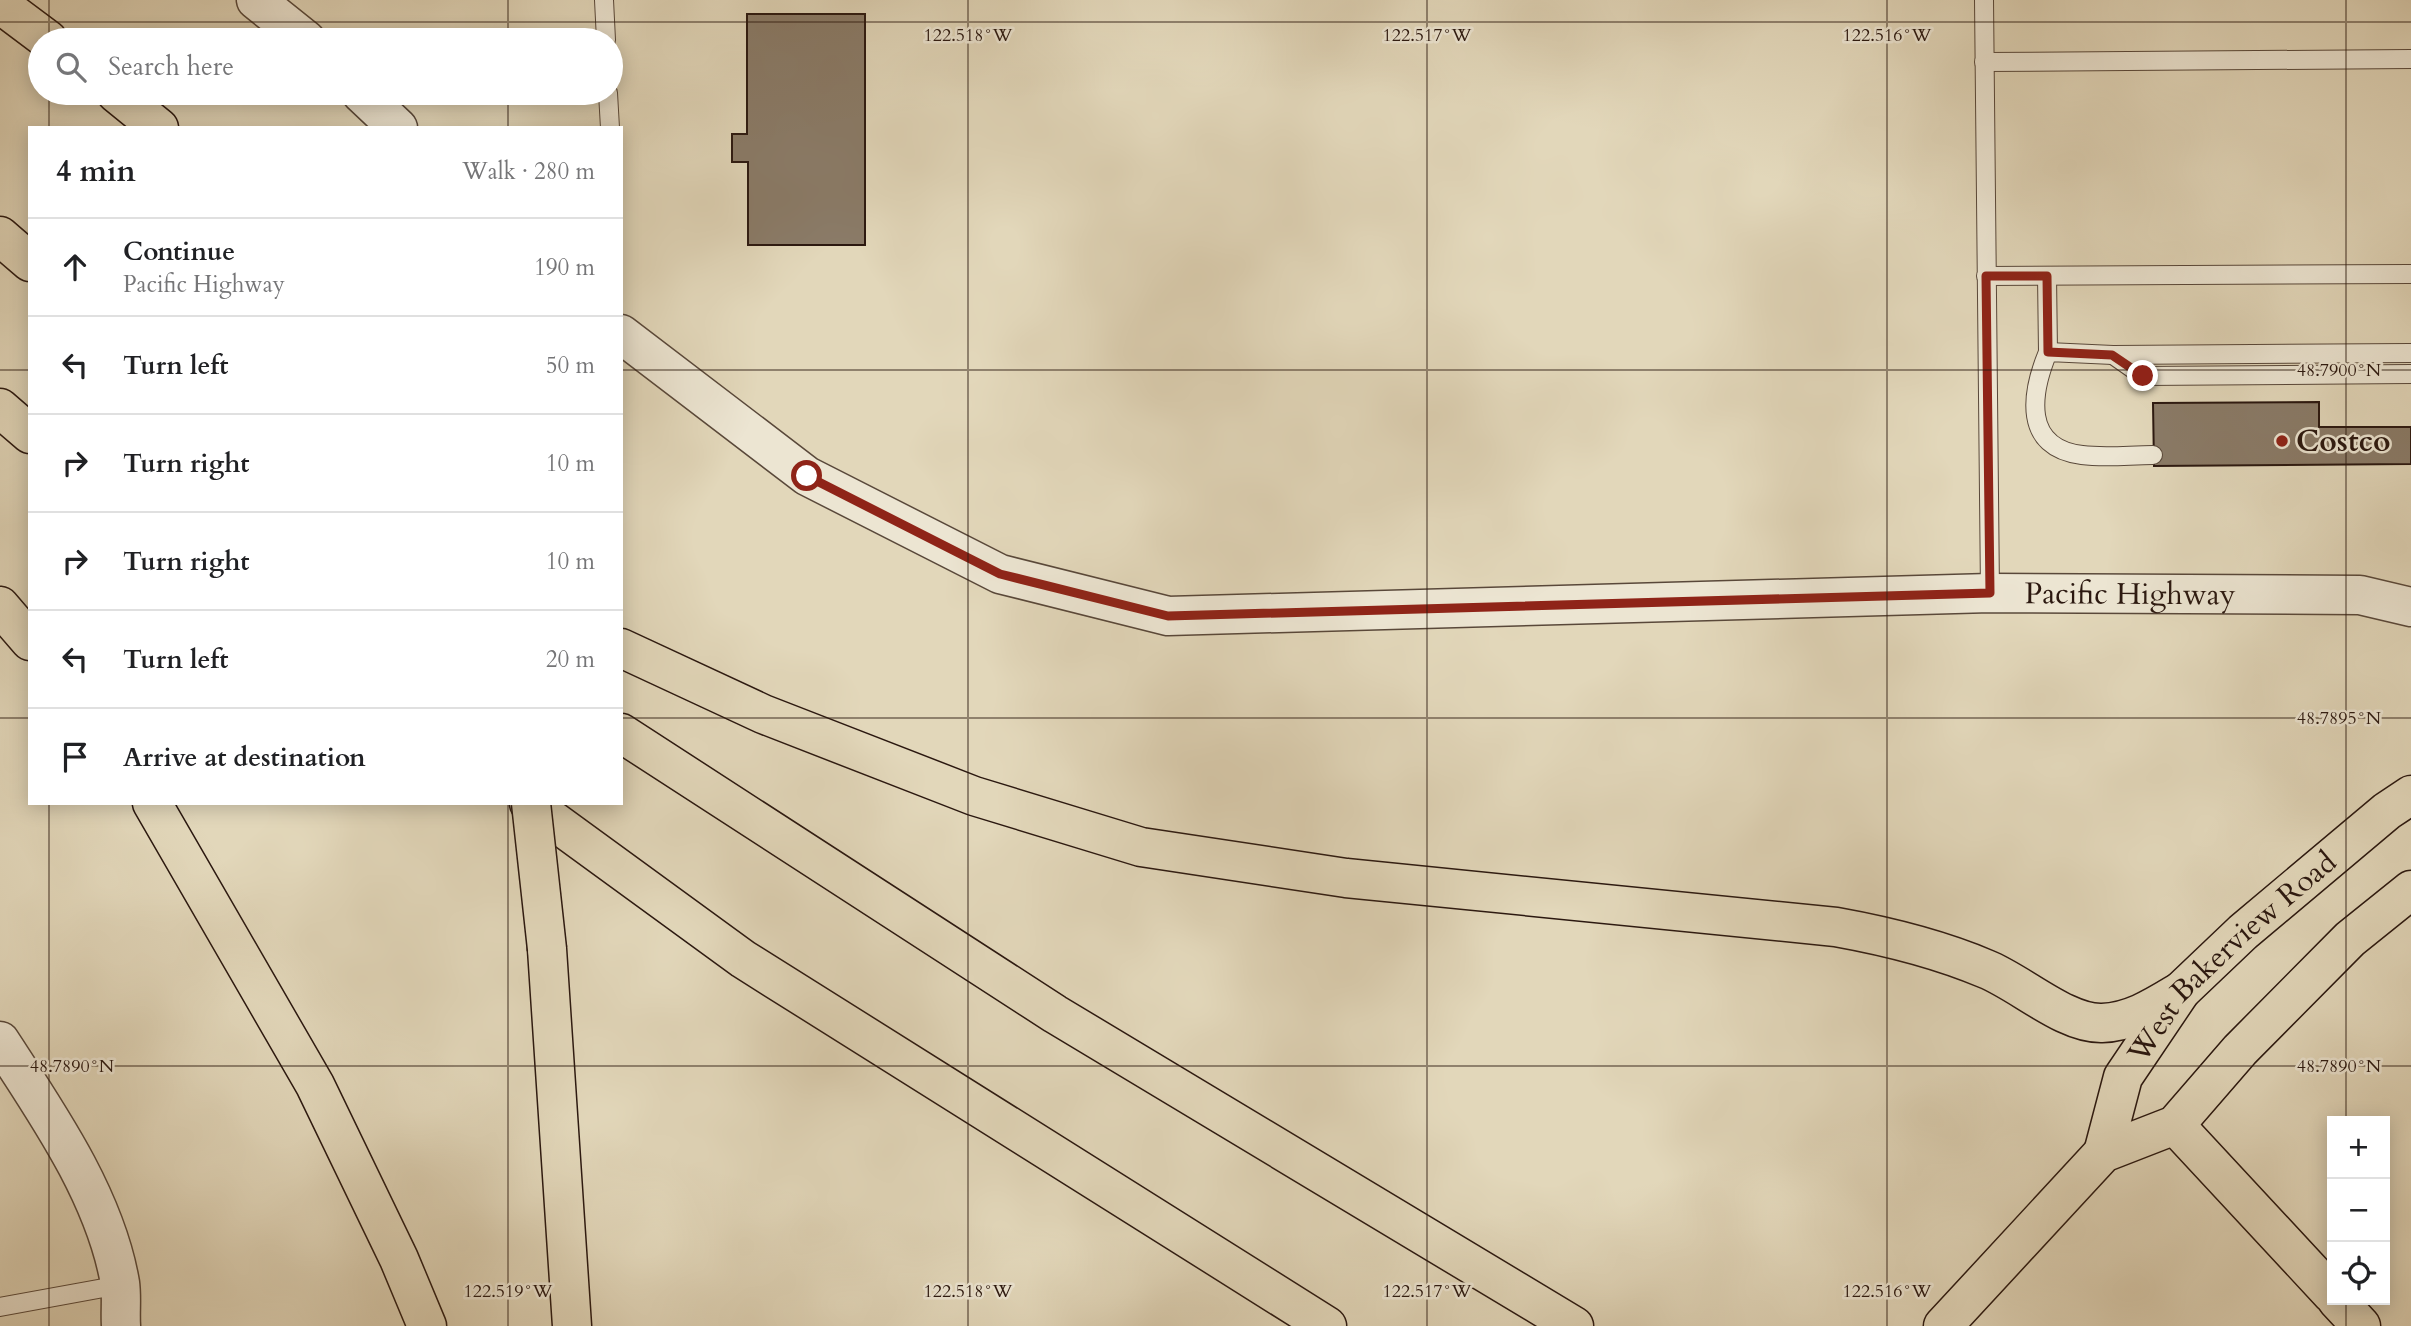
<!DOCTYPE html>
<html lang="en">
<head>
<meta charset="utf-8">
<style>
  :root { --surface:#fff; --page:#f6f6f6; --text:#202124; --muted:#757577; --line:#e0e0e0 }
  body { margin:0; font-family:Cardo,serif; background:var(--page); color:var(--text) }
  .controls { position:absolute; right:21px; bottom:21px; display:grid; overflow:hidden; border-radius:0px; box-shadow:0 4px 18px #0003 }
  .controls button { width:63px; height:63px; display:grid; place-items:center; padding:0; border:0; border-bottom:2px solid var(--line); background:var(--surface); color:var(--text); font:35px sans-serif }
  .stop { position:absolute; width:21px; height:21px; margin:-16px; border:5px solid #8f2418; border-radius:50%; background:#fff }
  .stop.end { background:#8f2418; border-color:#fff; box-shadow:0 2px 7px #0008 }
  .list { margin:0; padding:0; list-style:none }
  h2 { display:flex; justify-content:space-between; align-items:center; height:91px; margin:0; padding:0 28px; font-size:30px }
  h2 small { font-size:23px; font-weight:400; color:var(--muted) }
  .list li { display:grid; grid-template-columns:46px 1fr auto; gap:21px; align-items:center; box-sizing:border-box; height:98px; padding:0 28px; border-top:2px solid var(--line) }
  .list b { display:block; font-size:26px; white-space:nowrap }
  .list p { margin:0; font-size:23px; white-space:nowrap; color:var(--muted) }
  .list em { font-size:23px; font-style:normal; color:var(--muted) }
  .icon { flex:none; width:38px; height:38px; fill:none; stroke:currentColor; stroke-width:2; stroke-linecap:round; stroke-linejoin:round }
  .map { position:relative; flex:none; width:2411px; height:1326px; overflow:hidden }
  .search { position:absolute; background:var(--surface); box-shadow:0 4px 18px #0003; left:28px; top:28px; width:595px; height:77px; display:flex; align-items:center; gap:18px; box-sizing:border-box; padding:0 24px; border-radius:38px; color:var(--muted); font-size:26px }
  .panel { position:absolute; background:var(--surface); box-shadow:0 4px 18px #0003; left:28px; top:126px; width:595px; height:679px; border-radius:0px }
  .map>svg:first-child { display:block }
</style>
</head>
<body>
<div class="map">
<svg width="2411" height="1326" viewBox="0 0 2411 1326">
  <rect width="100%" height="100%" fill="#e2d7ba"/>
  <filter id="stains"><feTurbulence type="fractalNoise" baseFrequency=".00286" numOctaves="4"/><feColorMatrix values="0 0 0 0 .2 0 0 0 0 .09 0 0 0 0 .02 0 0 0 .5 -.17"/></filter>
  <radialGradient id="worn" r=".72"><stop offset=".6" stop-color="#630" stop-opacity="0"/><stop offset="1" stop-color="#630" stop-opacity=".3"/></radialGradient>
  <g fill="#8a7b68" stroke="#2b1810" stroke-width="2">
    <path d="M747,14h118v231h-117v-83h-16v-28h15z"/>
    <path d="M2319,402v25h92v37l-257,2 -1,-63z"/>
  </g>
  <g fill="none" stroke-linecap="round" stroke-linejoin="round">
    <defs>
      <g id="service">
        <path d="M604,0l2,40"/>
        <path d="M1984,0l6,593"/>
        <path d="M1984,62l427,-3"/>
        <path d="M608,93l2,35"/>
        <path d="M1986,276l425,-2"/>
        <path d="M2047,276l1,76"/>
        <path d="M2113,355l30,21 268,-2"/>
        <path d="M2153,455c-23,0 -48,3 -71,0 -60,-7 -51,-62 -34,-103l65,3 298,-2"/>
        <path d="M0,1307l120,-22"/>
      </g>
      <g id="tertiary">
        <path d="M256,0l50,40"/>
        <path d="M361,93l37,35"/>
        <path id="s1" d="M621,334l186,142 193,98 168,42 822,-23 370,2 51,12"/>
        <path d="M0,1041c47,72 105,155 120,242 2,14 0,29 1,43"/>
      </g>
      <g id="primary">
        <path id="s2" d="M2103,1153l20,-76 58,-86 62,-59 144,-121 24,-16"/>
        <path d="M1943,1326l160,-173 72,-28 65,-75 110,-111 61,-49"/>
      </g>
      <g id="motorway">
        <path d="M0,4l48,36"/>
        <path d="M116,93l43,35"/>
        <path d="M0,236l30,26"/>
        <path d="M0,408l30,26"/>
        <path d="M0,606l30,35"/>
        <path d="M621,648l142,66 211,82 167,51 205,31 490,49c50,9 103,22 150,42 35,14 79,55 116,54 30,-1 54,-17 79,-32"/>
        <path d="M621,733l434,281 519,312"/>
        <path d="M152,803l163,282 84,174 28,67"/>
        <path d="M529,803l214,156 584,367"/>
        <path d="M547,949l25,377"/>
        <path d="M2175,1125l157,169"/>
        <path d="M2337,1300l24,26"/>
      </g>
    </defs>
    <use href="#service" stroke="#59483a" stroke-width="20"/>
    <use href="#tertiary" stroke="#59483a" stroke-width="41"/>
    <use href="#primary" stroke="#2b1810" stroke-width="41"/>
    <use href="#motorway" stroke="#2b1810" stroke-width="41"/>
    <use href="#service" stroke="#ece5d2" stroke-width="18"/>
    <use href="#tertiary" stroke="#ece5d2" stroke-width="38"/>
    <use href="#primary" stroke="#e2d7ba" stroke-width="38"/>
    <use href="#motorway" stroke="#e2d7ba" stroke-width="38"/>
    <defs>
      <path id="motorway-bridge" d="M531,803l16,146"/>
    </defs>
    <use href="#motorway-bridge" stroke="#2b1810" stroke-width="41" stroke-linecap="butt"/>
    <use href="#motorway-bridge" stroke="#e2d7ba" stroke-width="38"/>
  </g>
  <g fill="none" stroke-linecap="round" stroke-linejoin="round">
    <path stroke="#8f2418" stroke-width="9" d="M807,476l193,98 168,42 822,-23 -4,-317h61l1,76 64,3 31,21"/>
  </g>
  <path fill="none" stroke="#2b1810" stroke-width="2" stroke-opacity="0.45" d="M49,0v40M508,0v40M968,0v1326M1427,0v1326M1887,0v1326M2346,0v1121M0,22h2411M49,93v35M508,93v35M0,370h30M621,370h1790M0,718h30M621,718h1790M49,803v523M508,803v523M0,1066h2411M2346,1300v26"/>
  <circle fill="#8f2418" stroke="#ece5d2" stroke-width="2.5" cx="2282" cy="441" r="7"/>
  <g text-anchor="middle" stroke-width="5" stroke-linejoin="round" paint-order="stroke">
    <g font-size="30" font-weight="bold" fill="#2b1810" stroke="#ece5d2" text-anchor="start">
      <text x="2296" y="451">Costco</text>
    </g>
    <g font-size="30" fill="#2b1810" stroke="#ece5d2">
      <text dy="10" stroke="none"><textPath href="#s1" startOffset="1586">Pacific Highway</textPath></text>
      <text dy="10" stroke="none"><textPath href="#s2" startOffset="242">West Bakerview Road</textPath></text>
    </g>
  </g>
  <g font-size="18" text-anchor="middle" fill="#2b1810" stroke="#ece5d2" stroke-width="5" stroke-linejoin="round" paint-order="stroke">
    <text x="968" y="41">122.518°W</text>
    <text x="1427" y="41">122.517°W</text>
    <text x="1887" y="41">122.516°W</text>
    <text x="2339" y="376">48.7900°N</text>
    <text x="2339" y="724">48.7895°N</text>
    <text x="72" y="1072">48.7890°N</text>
    <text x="2339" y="1072">48.7890°N</text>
    <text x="508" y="1297">122.519°W</text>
    <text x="968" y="1297">122.518°W</text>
    <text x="1427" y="1297">122.517°W</text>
    <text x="1887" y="1297">122.516°W</text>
  </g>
  <rect width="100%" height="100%" filter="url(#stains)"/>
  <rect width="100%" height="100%" fill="url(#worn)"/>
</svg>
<div class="controls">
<button>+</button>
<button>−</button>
<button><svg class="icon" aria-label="locate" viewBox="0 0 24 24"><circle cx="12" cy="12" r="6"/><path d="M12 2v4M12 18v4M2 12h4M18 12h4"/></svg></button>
</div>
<div class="stop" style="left:807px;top:476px"></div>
<div class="stop end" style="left:2143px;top:376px"></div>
<div class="search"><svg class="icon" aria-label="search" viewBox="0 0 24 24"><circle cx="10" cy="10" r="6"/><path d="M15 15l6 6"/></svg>Search here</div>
<section class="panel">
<h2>4 min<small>Walk · 280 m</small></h2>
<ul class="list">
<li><svg class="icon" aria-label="ahead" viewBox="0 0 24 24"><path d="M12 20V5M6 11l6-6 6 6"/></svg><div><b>Continue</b><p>Pacific Highway</p></div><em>190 m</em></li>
<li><svg class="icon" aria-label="left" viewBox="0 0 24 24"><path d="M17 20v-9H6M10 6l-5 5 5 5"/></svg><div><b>Turn left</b></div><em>50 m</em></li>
<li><svg class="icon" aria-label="right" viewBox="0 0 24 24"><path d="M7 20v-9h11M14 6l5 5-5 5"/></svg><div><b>Turn right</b></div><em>10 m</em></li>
<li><svg class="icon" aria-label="right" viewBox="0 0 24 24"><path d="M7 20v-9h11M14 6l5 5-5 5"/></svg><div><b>Turn right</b></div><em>10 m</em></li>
<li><svg class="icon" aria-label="left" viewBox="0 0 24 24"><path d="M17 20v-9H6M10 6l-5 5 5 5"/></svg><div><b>Turn left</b></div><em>20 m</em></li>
<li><svg class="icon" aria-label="arrive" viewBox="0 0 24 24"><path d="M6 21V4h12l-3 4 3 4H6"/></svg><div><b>Arrive at destination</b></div></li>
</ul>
</section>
</div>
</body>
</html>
